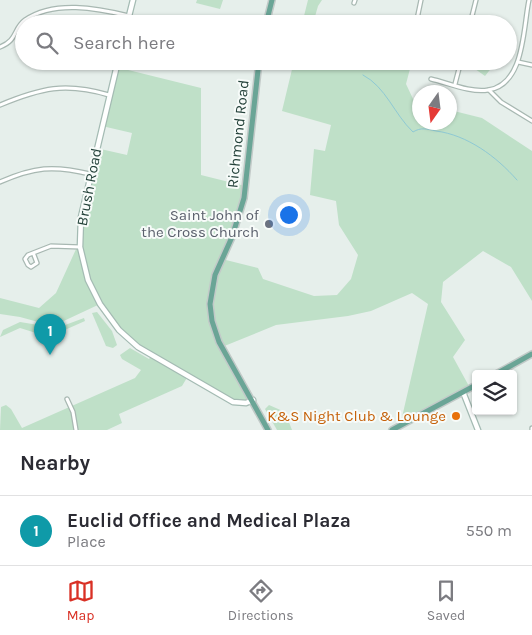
<!DOCTYPE html>
<html lang="en">
<head>
<meta charset="utf-8">
<style>
  :root { --surface:#fff; --page:#f7f7f7; --text:#2b2b33; --muted:#7c7c81; --line:#e1e1e2; --accent:#d93025 }
  body { margin:0; font-family:Karla,sans-serif; background:var(--page); color:var(--text) }
  .controls { position:absolute; right:15px; bottom:15px; display:grid; overflow:hidden; border-radius:5px; box-shadow:0 1px 4px #0004 }
  .controls button { width:45px; height:45px; display:grid; place-items:center; padding:0; border:0; border-bottom:1px solid var(--line); background:var(--surface); color:var(--text); font:25px sans-serif }
  .compass { position:absolute; left:412px; top:85px; width:45px; height:45px; border-radius:50%; background:var(--surface); box-shadow:0 1px 4px #0004; rotate:194deg }
  .you { position:absolute; left:288px; top:214px; width:18px; height:18px; margin:-12px; border:4px solid #fff; border-radius:50%; background:#1a73e8; box-shadow:0 0 0 8px #1a73e833 }
  .badge { display:grid; place-items:center; width:32px; height:32px; border-radius:50%; background:var(--accent); color:#fff; font-size:16px; font-weight:700 }
  .pin { position:absolute; translate:-50% -41px; filter:drop-shadow(0 1px 2px #0008) }
  .pin::after { content:''; position:absolute; top:26px; width:18px; height:15px; background:inherit; clip-path:polygon(0 0,100% 0,50% 100%) }
  .list { margin:0; padding:0; list-style:none }
  h2 { display:flex; justify-content:space-between; align-items:center; height:65px; margin:0; padding:0 20px; font-size:21px }
  h2 small { font-size:16px; font-weight:400; color:var(--muted) }
  .list li { display:grid; grid-template-columns:32px 1fr auto; gap:15px; align-items:center; box-sizing:border-box; height:70px; padding:0 20px; border-top:1px solid var(--line) }
  .list b { display:block; font-size:19px; white-space:nowrap }
  .list p { margin:0; font-size:16px; white-space:nowrap; color:var(--muted) }
  .list em { font-size:16px; font-style:normal; color:var(--muted) }
  .icon { flex:none; width:28px; height:28px; fill:none; stroke:currentColor; stroke-width:2; stroke-linecap:round; stroke-linejoin:round }
  .map { position:relative; flex:none; width:532px; height:430px; overflow:hidden }
  .search { position:absolute; background:var(--surface); box-shadow:0 1px 4px #0004; left:15px; right:15px; top:15px; height:55px; display:flex; align-items:center; gap:12px; box-sizing:border-box; padding:0 18px; border-radius:28px; color:var(--muted); font-size:19px }
  .sheet { height:135px; background:var(--surface) }
  nav { display:flex; justify-content:space-around; align-items:center; box-sizing:border-box; height:70px; border-top:1px solid var(--line); background:var(--surface); font-size:14px; color:var(--muted) }
  nav a { display:grid; justify-items:center; gap:2px }
  nav .on { color:var(--accent) }
  .map>svg:first-child { display:block }
</style>
</head>
<body>
<div class="map">
<svg width="532" height="430" viewBox="0 0 532 430">
  <rect width="100%" height="100%" fill="#e6efeb"/>
  <g fill="#bfe0c8">
    <path d="M197,0h26l-3,9 -24,-6z"/>
    <path d="M308,0h14l-4,6 -4,14 4,4h-16z"/>
    <path d="M294,61h118l-6,23 8,17 5,2 1,19h30v-12l32,8 50,33v150l-21,-34 -28,-16 -40,31 -2,20 24,38 -12,17 17,31 -70,38 28,-122 -16,-11 -41,18 -23,5 -72,9 -54,22 31,53 -15,3 -50,-27 -6,10 -63,28 3,9 -15,7h-107l1,-23 5,-2 5,4 11,19 113,-50 6,-8 -19,-11 -2,-4 10,-7 19,11 3,-4 -33,-25 -19,-26 -47,22 -33,-9 -20,-3v-16l39,10 17,-15 21,-46h3l-1,-16 17,-83 31,7 5,-22 -30,-7 14,-59 85,21v87l44,11 -1,12 -22,61 36,9 5,11 51,17 23,-1 14,-16 7,-24 -19,-30 -3,-24 -26,-6 4,-46 11,2 6,-26 -49,-14z"/>
    <path d="M468,61h29l-12,15 -17,-12z"/>
    <path d="M97,312l15,19 5,14 -4,3 -7,-2 -14,-33z"/>
    <path d="M84,318l1,3 -36,16 -29,-9 -20,9 3,-7 17,-8 37,6z"/>
    <path d="M269,405l16,7 7,18h-15l-12,-21z"/>
  </g>
  <g fill="none" stroke-linecap="round" stroke-linejoin="round">
    <path stroke="#8ec9d4" stroke-width="1" d="M363,75c23,12 31,39 50,57 8,-5 14,-3 23,-1 31,4 60,25 81,49"/>
    <defs>
      <g id="street">
        <path d="M354,3l1,-3"/>
        <path d="M416,24l5,-24"/>
        <path d="M470,24l6,-24"/>
        <path d="M0,47c18,-7 13,-18 25,-27 29,-20 72,-12 104,-4"/>
        <path d="M518,62l14,3"/>
        <path d="M431,79c17,4 40,14 57,11 37,-5 35,-63 41,-90"/>
        <path d="M455,84l6,-23"/>
        <path d="M489,90l12,12 31,19"/>
        <path d="M0,105c41,-17 65,-23 109,-10"/>
        <path d="M0,182c34,-15 53,-17 90,-8"/>
        <path d="M34,255l3,8 -6,4 -3,-2 -3,-6 3,-4 23,-9 29,1"/>
        <path d="M67,399l6,13 3,18"/>
        <path d="M532,430v-2"/>
      </g>
      <g id="secondary">
        <path d="M127,24l6,-24"/>
        <path d="M118,61l-37,156 -1,30 8,33 12,24 19,26 19,17 95,55 13,1 7,-3"/>
        <path d="M463,392l15,38"/>
      </g>
      <g id="primary">
        <path d="M266,24l6,-24"/>
        <path d="M259,61l-15,137 -12,39 -17,38 -5,29 2,17 7,21 49,88"/>
        <path d="M496,374l36,-20"/>
        <path d="M392,430l84,-45"/>
      </g>
    </defs>
    <use href="#street" stroke="#a8b8b2" stroke-width="5.5"/>
    <use href="#secondary" stroke="#a4bbb3" stroke-width="7"/>
    <use href="#primary" stroke="#c2cac8" stroke-width="8"/>
    <use href="#street" stroke="#fff" stroke-width="3"/>
    <use href="#secondary" stroke="#fff" stroke-width="4.5"/>
    <use href="#primary" stroke="#6aa596" stroke-width="5"/>
  </g>
  <circle fill="#6b7280" stroke="#f7fbf9" stroke-width="2" cx="269" cy="224" r="5"/>
  <circle fill="#e8710a" stroke="#f7fbf9" stroke-width="2" cx="456" cy="416" r="5"/>
  <g text-anchor="middle" stroke-width="4" stroke-linejoin="round" paint-order="stroke">
    <g font-size="15" fill="#24423a" stroke="#f7fbf9">
      <text transform="translate(238 134) rotate(-84)" y="5">Richmond Road</text>
      <text transform="translate(89 187) rotate(-79)" y="5">Brush Road</text>
    </g>
    <g font-size="15" fill="#5b616d" stroke="#f7fbf9" text-anchor="end">
      <text x="259" y="220">Saint John of<tspan x="259" dy="17">the Cross Church</tspan></text>
    </g>
    <g font-size="15" fill="#c56008" stroke="#f7fbf9" text-anchor="end">
      <text x="446" y="421">K&amp;S Night Club &amp; Lounge</text>
    </g>
  </g>
</svg>
<div class="controls">
<button><svg class="icon" aria-label="layers" viewBox="0 0 24 24"><path d="M12 4l9 5-9 5-9-5zM3 14l9 5 9-5"/></svg></button>
</div>
<svg class="compass" viewBox="-18 -18 36 36"><path d="M0-13l5 13h-10z" fill="#e53935"/><path d="M0 13l5-13h-10z" fill="#7c7c81"/></svg>
<div class="you"></div>
<div class="pin badge" style="left:50px;top:355px;background:#0f9aa8">1</div>
<div class="search"><svg class="icon" aria-label="search" viewBox="0 0 24 24"><circle cx="10" cy="10" r="6"/><path d="M15 15l6 6"/></svg>Search here</div>
</div>
<section class="sheet">
<h2>Nearby<small></small></h2>
<ul class="list">
<li><span class="badge" style="background:#0f9aa8">1</span><div><b>Euclid Office and Medical Plaza</b><p>Place</p></div><em>550 m</em></li>
</ul>
</section>
<nav>
<a class="on"><svg class="icon" aria-label="map" viewBox="0 0 24 24"><path d="M3 6l6-2 6 2 6-2v14l-6 2-6-2-6 2zM9 4v14M15 6v14"/></svg>Map</a>
<a><svg class="icon" aria-label="directions" viewBox="0 0 24 24"><path d="M12 3l9 9-9 9-9-9zM9 14v-3h6M13 9l2 2-2 2"/></svg>Directions</a>
<a><svg class="icon" aria-label="saved" viewBox="0 0 24 24"><path d="M7 4h10v16l-5-4-5 4z"/></svg>Saved</a>
</nav>
</body>
</html>
